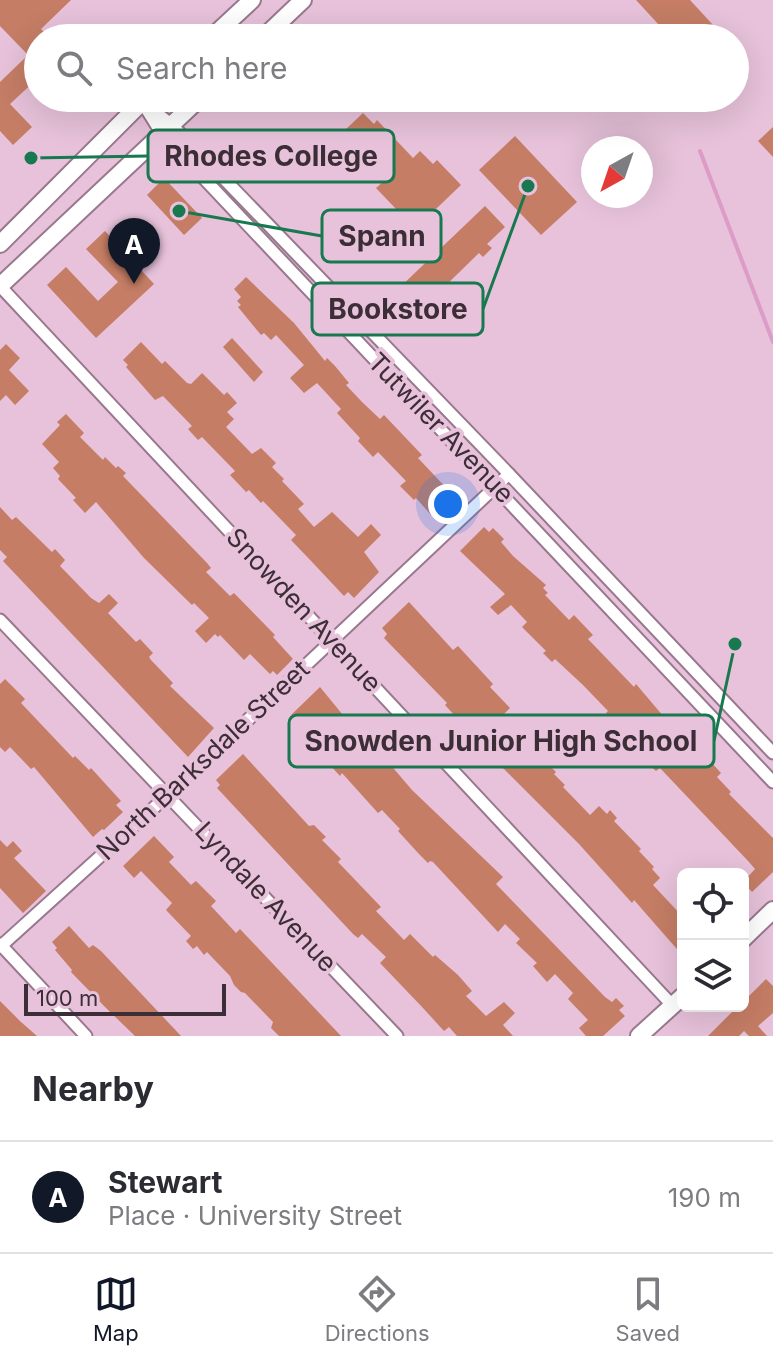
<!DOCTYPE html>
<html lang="en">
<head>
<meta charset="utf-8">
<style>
  :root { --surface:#fff; --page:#f2f2f3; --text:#2b2b33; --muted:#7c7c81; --line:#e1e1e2; --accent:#111827 }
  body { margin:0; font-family:Inter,sans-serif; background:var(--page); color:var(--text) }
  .controls { position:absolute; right:24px; bottom:24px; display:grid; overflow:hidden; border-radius:12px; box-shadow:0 8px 32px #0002 }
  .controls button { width:72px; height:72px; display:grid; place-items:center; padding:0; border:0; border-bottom:2px solid var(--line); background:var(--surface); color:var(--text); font:40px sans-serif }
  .compass { position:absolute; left:581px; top:136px; width:72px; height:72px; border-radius:50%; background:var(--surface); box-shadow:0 8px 32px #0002; rotate:220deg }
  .scale { position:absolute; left:24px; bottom:20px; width:202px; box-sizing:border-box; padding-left:8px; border:4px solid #3c2e37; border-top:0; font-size:22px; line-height:28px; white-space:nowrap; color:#3c2e37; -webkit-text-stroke:6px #e7c2da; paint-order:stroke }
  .you { position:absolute; left:448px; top:504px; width:28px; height:28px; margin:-20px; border:6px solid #fff; border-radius:50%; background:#1a73e8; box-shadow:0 0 0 12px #1a73e833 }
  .badge { display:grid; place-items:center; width:52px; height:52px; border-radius:50%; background:var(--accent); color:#fff; font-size:26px; font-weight:700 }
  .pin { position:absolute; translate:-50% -66px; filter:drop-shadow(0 2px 4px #0008) }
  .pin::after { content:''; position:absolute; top:42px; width:28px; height:24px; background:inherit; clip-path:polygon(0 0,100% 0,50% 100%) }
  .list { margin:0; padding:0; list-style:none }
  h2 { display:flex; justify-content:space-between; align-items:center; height:104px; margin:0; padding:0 32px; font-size:34px }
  h2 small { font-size:26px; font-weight:400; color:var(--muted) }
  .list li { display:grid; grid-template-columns:52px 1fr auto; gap:24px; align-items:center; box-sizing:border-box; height:112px; padding:0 32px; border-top:2px solid var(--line) }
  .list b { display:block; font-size:30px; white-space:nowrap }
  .list p { margin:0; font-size:26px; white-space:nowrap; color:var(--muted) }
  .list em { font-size:26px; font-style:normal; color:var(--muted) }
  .icon { flex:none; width:44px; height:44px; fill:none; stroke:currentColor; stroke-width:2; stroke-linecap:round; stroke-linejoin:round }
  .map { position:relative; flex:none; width:773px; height:1036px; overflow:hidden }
  .search { position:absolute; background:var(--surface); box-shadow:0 8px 32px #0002; left:24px; right:24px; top:24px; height:88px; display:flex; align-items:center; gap:20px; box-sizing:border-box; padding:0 28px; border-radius:44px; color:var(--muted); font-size:30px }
  .sheet { height:216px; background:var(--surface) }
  nav { display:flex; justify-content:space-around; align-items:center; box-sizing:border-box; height:112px; border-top:2px solid var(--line); background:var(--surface); font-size:22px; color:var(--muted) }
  nav a { display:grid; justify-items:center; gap:4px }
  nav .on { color:var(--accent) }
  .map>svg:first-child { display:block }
</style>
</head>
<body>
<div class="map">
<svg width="773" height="1036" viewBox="0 0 773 1036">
  <rect width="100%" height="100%" fill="#e7c2da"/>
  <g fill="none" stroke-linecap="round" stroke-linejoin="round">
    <path stroke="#dd9bc8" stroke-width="4" d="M700,151l73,191"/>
  </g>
  <g fill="#c57d65">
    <path d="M0,0h71l-30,29 9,9h-12v40l-28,26 22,23 -19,18 -13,-14v-49l28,-27 -28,-29z"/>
    <path d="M636,0h54l35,38h-54z"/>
    <path d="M735,49l13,14 -13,12z"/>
    <path d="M363,113l11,11 3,-4 36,38 7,-7 13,13 4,-4 24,25 -46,44 -39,-41 8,-7 -37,-38 6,-5 -8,-8z"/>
    <path d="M773,127v30l-15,-16z"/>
    <path d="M515,136l62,66 -36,33 -62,-65z"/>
    <path d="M164,178l38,40 -18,17 -37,-40z"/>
    <path d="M485,206l20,21 -18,17 5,4 -9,9 -4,-4 -39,38 5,4 -10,9 -5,-6 -13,13 -20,-21z"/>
    <path d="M105,231l49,53 -58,54 -49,-53 19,-18 32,34 20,-19 -32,-33z"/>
    <path d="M246,277l48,46 31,38 2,-3 8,8 14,17 -3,2 16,17 18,17 4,-4 38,40 -4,3 33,35 -3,2 5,5 -15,14 -3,-3 -4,4 -15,-17 -2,2 -14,-14 6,-5 -28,-29 -5,5 -15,-16 2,-3 -23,-25 4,-4 -24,-26 -13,10 -14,-15 14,-13 -28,-30 -5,5 -7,-7 -3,2 -23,-28 3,-2 -4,-4 4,-4 -7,-8z"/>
    <path d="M232,338l31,34 -9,10 -31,-35z"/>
    <path d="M141,342l21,22 3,-3 22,22 4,1 11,-11 22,22 3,-3 10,11 -10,9 7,7 -8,8 26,27 9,-6 15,15 -4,4 12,12 -2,2 22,23 -6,5 16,18 18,-15 26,25 13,-13 10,11 -17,17 15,20 -25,26 -6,-6 -4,4 -31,-33 -22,-23 5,-5 -33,-34 -2,2 -12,-13 -3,2 -16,-17 5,-4 -33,-34 -4,3 -10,-11 4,-3 -29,-30 -8,4 -29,-33 2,-2 -5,-5z"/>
    <path d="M6,344l14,14 -11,12 20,21 -14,14 -9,-10 -6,6v-51z"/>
    <path d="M66,414l18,19 -4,4 23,23 2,-3 11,11 2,-2 8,7 -3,3 84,87 4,5 -5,4 24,24 4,-3 41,42 -2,2 20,22 -16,16 -4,-4 -3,3 -20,-20 -6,6 -24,-25 -2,2 -3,-3 -9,9 -11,-12 14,-13 -15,-15 -2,2 -48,-47 -48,-56 -11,11 -12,-13 3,-2 -18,-19 2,-3 -7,-8 6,-6 -17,-18 18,-19 -3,-3z"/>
    <path d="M0,507l12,13 4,-3 36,35 3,-3 10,11 -5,6 31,32 8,5 10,-9 9,9 -10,10 28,29 4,-3 13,14 -4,4 2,3 22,23 -3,3 44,42 -26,29 -185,-196 4,-4 -7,-7z"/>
    <path d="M484,527l5,5 4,-4 11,11 -3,3 12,14 33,29 -3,3 5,5 -3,2 24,25 5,-5 19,20 -5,4 46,48 2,-3 39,46 3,-3 20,21 23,25 -4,4 14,15 -2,2 44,44v34l-21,20 -9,-10 12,-13 -6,-7 -89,-94 -4,3 -8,-7 5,-4 -47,-47 2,-2 -25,-26 -28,-26 -3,3 -9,-9 3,-2 -24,-24 5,-5 -16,-17 -13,10 -8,-8 15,-13 -45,-43z"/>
    <path d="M409,602l44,48 5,-4 35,38 -3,3 20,21 -8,8 28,30 4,-5 16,17 -4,4 10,10 -2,2 11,11 -2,2 27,28 9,-9 8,8 3,-4 7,8 -3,3 27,28 -2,2 15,16 -2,2 8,9 -7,7 30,32v39l-49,-56 -2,3 -53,-59 -80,-80 -54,-59 2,-2 -63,-65 3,-4 -5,-6z"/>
    <path d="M5,679l20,20 -4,4 52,55 2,-2 14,14 2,-2 30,33 -5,4 7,7 -19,18 -2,-1 -9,8 -59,-70 -3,2 -21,-22 -5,5 -5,-5v-63z"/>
    <path d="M320,687l36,44 4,-4 19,20 -2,2 35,41 91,87 -7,7 109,113 7,5 4,-4 8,8 -5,4 6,6 -22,20h-17l-7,-8 9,-8 -20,-21 5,-6 -18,-19 -8,8 -14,-16 4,-3 -21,-20 4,-4 -15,-15 -7,8 -65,-70 -3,-1 -2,2 -9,-9 -21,-23 2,-2 -18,-19 -4,3 -36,-40 -2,3 -11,-12 7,-7 -3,-4 4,-3 -25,-26 -11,11 -8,-8 5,-5 -7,-7z"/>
    <path d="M243,754l66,72 5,-1 12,12 -4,3 19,19 -3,3 43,45 -5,4 28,29 6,-6 23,23 2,-2 23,20 14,16 -6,5 20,20 18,-14 11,11 -12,12 10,11h-56l-8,-9 -5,4 -21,-23 -43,-45 6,-6 -24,-23 -4,4 -5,-4 -136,-146 3,-3 -4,-5z"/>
    <path d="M154,836l20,21 -5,5 22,23 5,-4 20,20 -5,5 25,27 4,-4 101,107h-62l-8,-8 2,-6 -28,-29 -4,-1 -7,-7 -4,-9 -23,-24 -3,3 -7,-9 -4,3 -7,-8 5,-5 -25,-26 6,-7 -31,-32 -7,7 -11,-12z"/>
    <path d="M0,840l7,7 6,-6 9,10 -8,7 32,33 -23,22 -23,-25z"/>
    <path d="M69,926l20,22 4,-3 8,6 80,85h-46l-30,-29 -34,-35 1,-2 -17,-20 2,-2 -5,-6z"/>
    <path d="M766,979l7,7v27l-15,13 9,10h-18l-5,-5 -5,5h-31l30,-30h5v-4z"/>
    <path d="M0,1001l21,21 16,14h-37z"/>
  </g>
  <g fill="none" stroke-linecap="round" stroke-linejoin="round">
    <defs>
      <g id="minor">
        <path d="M142,102l20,32 611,648"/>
        <path d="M148,106l24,19 337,349 264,279"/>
        <path d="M0,286l672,719"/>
        <path d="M0,620l397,416"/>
        <path d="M0,944l86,92"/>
        <path d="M0,947l169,-153 340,-320"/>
      </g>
      <g id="secondary">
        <path d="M211,38l41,-38"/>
        <path d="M263,38l40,-38"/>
        <path d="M0,244l146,-146"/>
        <path d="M0,286l200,-188"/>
        <path d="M743,939l30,-29"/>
        <path d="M639,1036l44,-40"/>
      </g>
    </defs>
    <use href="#minor" stroke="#99788e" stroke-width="15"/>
    <use href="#secondary" stroke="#99788e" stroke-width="20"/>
    <use href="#minor" stroke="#fff" stroke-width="11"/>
    <use href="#secondary" stroke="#fff" stroke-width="16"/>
  </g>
  <g text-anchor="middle" stroke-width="8" stroke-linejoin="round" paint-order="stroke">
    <g font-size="26" fill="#3c2e37" stroke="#e7c2da">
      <text transform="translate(441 428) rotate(46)" y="9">Tutwiler Avenue</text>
      <text transform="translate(304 610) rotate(47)" y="9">Snowden Avenue</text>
      <text transform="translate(203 760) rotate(-43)" y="9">North Barksdale Street</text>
      <text transform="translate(266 897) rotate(47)" y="9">Lyndale Avenue</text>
    </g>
  </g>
  <path fill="none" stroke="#18784f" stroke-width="3" d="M31 158L148 156M179 211L322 236M528 186L483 309M735 644L714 741"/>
  <g fill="#18784f" stroke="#e7c2da" stroke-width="3">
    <circle cx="31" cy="158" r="8"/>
    <circle cx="179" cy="211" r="8"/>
    <circle cx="528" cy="186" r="8"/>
    <circle cx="735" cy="644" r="8"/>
  </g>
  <g fill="#e7c2da" stroke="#18784f" stroke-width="3">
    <rect x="148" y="130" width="246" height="52" rx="8"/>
    <rect x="322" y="210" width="119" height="52" rx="8"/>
    <rect x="312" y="283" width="171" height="52" rx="8"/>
    <rect x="289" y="715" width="425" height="52" rx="8"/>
  </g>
  <g font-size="28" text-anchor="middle" font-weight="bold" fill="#3c2e37">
    <text x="271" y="166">Rhodes College</text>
    <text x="382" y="246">Spann</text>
    <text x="398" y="319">Bookstore</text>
    <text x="501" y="751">Snowden Junior High School</text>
  </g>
</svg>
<div class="controls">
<button><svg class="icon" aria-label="locate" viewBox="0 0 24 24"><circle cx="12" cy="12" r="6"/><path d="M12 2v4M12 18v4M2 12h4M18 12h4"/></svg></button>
<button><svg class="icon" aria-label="layers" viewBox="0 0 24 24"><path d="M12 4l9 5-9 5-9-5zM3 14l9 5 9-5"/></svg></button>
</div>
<svg class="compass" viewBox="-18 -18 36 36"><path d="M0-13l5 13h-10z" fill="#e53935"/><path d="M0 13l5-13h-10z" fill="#7c7c81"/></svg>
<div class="scale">100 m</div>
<div class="you"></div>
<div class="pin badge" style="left:134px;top:284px">A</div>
<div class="search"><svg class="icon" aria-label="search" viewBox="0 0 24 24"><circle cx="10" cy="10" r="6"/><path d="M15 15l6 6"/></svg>Search here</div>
</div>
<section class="sheet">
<h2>Nearby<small></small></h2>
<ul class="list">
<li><span class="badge">A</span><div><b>Stewart</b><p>Place · University Street</p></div><em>190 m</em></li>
</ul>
</section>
<nav>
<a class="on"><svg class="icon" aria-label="map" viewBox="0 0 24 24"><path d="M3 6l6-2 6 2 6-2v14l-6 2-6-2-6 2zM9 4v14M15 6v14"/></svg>Map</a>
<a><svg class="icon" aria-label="directions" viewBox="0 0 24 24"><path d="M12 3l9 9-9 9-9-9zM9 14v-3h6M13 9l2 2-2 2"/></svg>Directions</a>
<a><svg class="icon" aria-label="saved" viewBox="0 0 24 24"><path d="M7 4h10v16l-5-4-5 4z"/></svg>Saved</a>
</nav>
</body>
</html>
